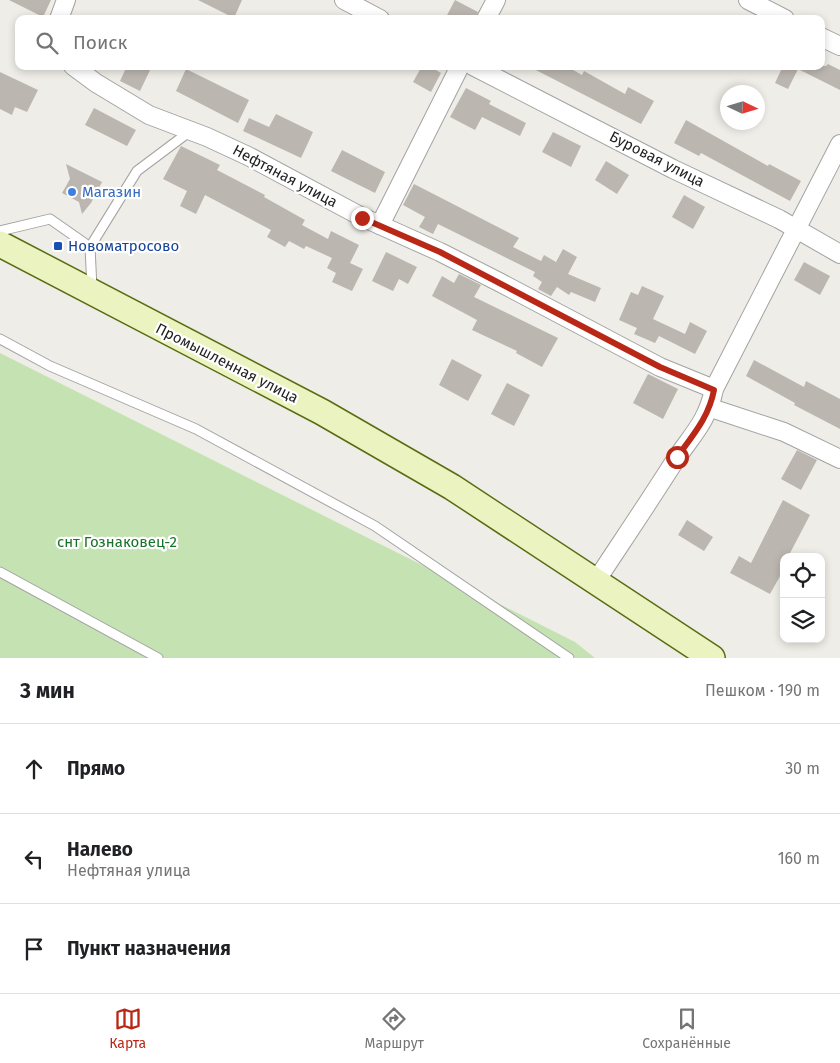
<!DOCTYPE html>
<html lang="ru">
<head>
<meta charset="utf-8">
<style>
  :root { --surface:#fff; --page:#f6f6f6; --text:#202124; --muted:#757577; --line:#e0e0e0; --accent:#b92816 }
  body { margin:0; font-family:"Fira Sans",sans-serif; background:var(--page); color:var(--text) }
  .controls { position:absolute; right:15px; bottom:15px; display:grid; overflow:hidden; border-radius:10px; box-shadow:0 2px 8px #0003 }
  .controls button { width:45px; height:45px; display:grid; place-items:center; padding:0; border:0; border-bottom:1px solid var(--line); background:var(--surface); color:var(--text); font:25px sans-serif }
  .compass { position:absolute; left:720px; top:85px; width:45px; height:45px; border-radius:50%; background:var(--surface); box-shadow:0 2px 8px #0003; rotate:94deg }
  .stop { position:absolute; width:15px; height:15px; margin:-11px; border:4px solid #b92816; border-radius:50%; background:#fff }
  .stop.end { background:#b92816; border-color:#fff; box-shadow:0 1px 5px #0008 }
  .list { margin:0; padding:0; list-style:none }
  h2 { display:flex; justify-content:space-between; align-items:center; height:65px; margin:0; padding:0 20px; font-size:21px }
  h2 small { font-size:16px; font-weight:400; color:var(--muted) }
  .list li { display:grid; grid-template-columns:32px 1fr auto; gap:15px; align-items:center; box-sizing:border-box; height:90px; padding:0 20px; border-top:1px solid var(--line) }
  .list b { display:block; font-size:19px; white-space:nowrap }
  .list p { margin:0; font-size:16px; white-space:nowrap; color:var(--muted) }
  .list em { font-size:16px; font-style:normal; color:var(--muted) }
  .icon { flex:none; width:28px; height:28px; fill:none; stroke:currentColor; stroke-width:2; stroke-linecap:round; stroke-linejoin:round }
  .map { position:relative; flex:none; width:840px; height:658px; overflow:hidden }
  .search { position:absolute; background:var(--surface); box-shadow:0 2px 8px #0003; left:15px; right:15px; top:15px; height:55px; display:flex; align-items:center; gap:12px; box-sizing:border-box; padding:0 18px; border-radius:10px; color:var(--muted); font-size:19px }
  .sheet { height:335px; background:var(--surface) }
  nav { display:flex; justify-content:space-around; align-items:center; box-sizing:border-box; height:70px; border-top:1px solid var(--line); background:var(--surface); font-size:14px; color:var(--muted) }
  nav a { display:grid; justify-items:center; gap:2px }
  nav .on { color:var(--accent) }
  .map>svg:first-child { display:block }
</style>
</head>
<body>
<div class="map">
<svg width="840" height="658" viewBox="0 0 840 658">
  <rect width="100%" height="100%" fill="#efede7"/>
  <path fill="#c5e3b2" d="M0,353l575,289 20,16h-595z"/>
  <g fill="#bcb6b0">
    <path d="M9,0h42l-8,17z"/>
    <path d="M198,0h44l-8,18z"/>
    <path d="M455,0l23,12 -3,7h-30z"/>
    <path d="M828,64l12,6v20l-42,-21 -10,20 -13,-6 8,-17h43z"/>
    <path d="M127,66h25l-12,25 -20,-10z"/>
    <path d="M422,66h7l12,7 -10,19 -18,-10z"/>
    <path d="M528,66h38l16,9 2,-4 41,23 3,-7 26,14 -13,23z"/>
    <path d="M186,69l63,31 -11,23 -62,-32z"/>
    <path d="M0,72l38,18 -11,22 -12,-5 -3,8 -12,-6z"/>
    <path d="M466,88l25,13 -2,3 37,19 -6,13 -38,-19 -7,13 -25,-13z"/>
    <path d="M94,108l42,22 -9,16 -42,-21z"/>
    <path d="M276,114l37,18 -12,26 -58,-27 6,-13 20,9z"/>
    <path d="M686,120l82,46 1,-2 32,17 -11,20 -89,-48 -2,3 -25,-13z"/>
    <path d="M553,132l28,14 -10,21 -29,-15z"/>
    <path d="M181,146l39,19 -3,5 48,25 -1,2 41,23 -3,5 26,14 3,-8 28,14 -9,18 13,6 -11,22 -20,-9 4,-9 -9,-5 5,-10 -26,-12 -2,3 -15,-8 -4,6 -18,-10 4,-7 -66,-35 -9,19 -16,-8 7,-15 -24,-12z"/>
    <path d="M342,150l43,22 -10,21 -44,-22z"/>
    <path d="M606,161l23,14 -12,19 -22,-14z"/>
    <path d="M66,164l36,18 -11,21 -9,11 -3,-12 -17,-9 8,-14z"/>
    <path d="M414,184l105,54 -6,9 28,14 3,-6 12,7 7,-13 14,8 -9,17 33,14 -6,14 -24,-10 -2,3 -12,-8 -6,9 -13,-7 4,-7 -9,-6 2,-4 -97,-48 -5,10 -14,-7 6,-10 -22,-12z"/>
    <path d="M684,195l21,12 -12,22 -21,-12z"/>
    <path d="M386,252l31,15 -9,17 -9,-5 -6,12 -21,-10z"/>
    <path d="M804,262l26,14 -10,19 -26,-15z"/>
    <path d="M459,274l22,11 -7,12 84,41 -16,29 -26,-14 1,-2 -45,-21 5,-10 -45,-24 10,-20 12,7z"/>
    <path d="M642,286l22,10 -11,23 32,15 5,-12 17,9 -12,23 -36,-18 -4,7 -21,-9 3,-6 -18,-8 12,-28 7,3z"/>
    <path d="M452,359l30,16 -14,26 -29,-16z"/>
    <path d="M754,360l50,27 2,-6 34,18v30l-46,-24 1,-2 -49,-27z"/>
    <path d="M648,374l30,15 -15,30 -30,-16z"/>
    <path d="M507,383l23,12 -16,31 -23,-12z"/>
    <path d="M797,450l20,10 -16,30 -20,-11z"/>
    <path d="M783,500l27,15 -22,42h-4v12l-14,25 -40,-21 9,-17 12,7z"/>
    <path d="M687,520l26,17 -9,14 -26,-16z"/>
  </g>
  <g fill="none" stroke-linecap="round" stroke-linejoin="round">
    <defs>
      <g id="service">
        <path d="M0,231l50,-12 40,28 2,41"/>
        <path d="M90,247l47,-76 52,-39"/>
        <path d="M0,339l50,27 146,63 179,97 194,132"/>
        <path d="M0,572l158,86"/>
      </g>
      <g id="minor">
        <path d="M344,0l36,19"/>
        <path d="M748,0l37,19"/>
        <path d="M59,19l7,-19"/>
        <path d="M486,19l10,-19"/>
        <path d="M821,37l19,9"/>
        <path d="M73,66l23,17 53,32 58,22 41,19 114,61 78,35 59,30 161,85 54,22"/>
        <path d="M473,66l200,103 106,50 61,35"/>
        <path d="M380,225l80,-159"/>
        <path d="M711,408l73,24 56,27"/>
        <path d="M596,581c27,-41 54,-81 80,-122 17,-25 32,-39 38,-70l126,-245"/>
      </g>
      <path id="secondary" d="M0,244l322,168 130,75 260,171"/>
    </defs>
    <use href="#service" stroke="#a3a3a3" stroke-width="11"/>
    <use href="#minor" stroke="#a3a3a3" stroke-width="20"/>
    <use href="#secondary" stroke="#586c11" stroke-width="28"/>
    <use href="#service" stroke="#fff" stroke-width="9"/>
    <use href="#minor" stroke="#fff" stroke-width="18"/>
    <use href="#secondary" stroke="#ebf3c1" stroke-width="25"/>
  </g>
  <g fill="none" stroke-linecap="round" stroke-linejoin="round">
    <path stroke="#b92816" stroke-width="6" d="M362,218l78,34 220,115 54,23c-5,27 -21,45 -37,67"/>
  </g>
  <circle fill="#3f7fe0" stroke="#fff" stroke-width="2" cx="72" cy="192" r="5"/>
  <rect fill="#1a4fb4" stroke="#fff" stroke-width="2" x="53" y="241" width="10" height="10" rx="2.5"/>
  <g text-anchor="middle" stroke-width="4.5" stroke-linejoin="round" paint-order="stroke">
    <g font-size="15" fill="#1f1f1f" stroke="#fff">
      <text transform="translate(657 159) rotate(27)" y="5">Буровая улица</text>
      <text transform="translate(285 176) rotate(28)" y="5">Нефтяная улица</text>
      <text transform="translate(227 363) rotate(27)" y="5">Промышленная улица</text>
    </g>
    <g font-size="15" fill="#366cbe" stroke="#fff" text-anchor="start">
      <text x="82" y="197">Магазин</text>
    </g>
    <g font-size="15" fill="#164399" stroke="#fff" text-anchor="start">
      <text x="68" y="251">Новоматросово</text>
    </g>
    <g font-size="15" fill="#187329" stroke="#fff">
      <text x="117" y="547">снт Гознаковец-2</text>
    </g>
  </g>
</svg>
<div class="controls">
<button><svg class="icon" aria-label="locate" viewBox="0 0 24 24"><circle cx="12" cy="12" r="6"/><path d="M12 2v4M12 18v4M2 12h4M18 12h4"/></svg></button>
<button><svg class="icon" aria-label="layers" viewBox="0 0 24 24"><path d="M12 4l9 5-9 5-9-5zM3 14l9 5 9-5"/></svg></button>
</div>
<svg class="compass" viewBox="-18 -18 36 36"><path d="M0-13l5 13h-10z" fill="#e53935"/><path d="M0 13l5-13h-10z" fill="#757577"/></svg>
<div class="stop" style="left:677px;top:457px"></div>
<div class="stop end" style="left:362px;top:218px"></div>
<div class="search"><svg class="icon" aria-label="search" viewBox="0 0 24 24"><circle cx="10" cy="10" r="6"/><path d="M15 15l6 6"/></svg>Поиск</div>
</div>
<section class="sheet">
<h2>3 мин<small>Пешком · 190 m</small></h2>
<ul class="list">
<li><svg class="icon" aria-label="ahead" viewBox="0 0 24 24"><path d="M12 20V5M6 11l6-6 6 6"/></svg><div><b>Прямо</b></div><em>30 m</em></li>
<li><svg class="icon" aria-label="left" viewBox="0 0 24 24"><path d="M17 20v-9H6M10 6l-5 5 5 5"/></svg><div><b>Налево</b><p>Нефтяная улица</p></div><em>160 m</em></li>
<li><svg class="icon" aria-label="arrive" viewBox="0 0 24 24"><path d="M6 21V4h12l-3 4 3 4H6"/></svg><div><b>Пункт назначения</b></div></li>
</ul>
</section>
<nav>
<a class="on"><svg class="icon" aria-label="map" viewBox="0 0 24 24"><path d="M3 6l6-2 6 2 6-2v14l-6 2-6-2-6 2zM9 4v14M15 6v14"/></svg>Карта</a>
<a><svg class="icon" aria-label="directions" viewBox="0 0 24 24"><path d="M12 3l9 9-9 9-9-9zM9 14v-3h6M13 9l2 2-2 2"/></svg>Маршрут</a>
<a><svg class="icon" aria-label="saved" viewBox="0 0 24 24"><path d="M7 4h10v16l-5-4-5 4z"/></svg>Сохранённые</a>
</nav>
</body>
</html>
